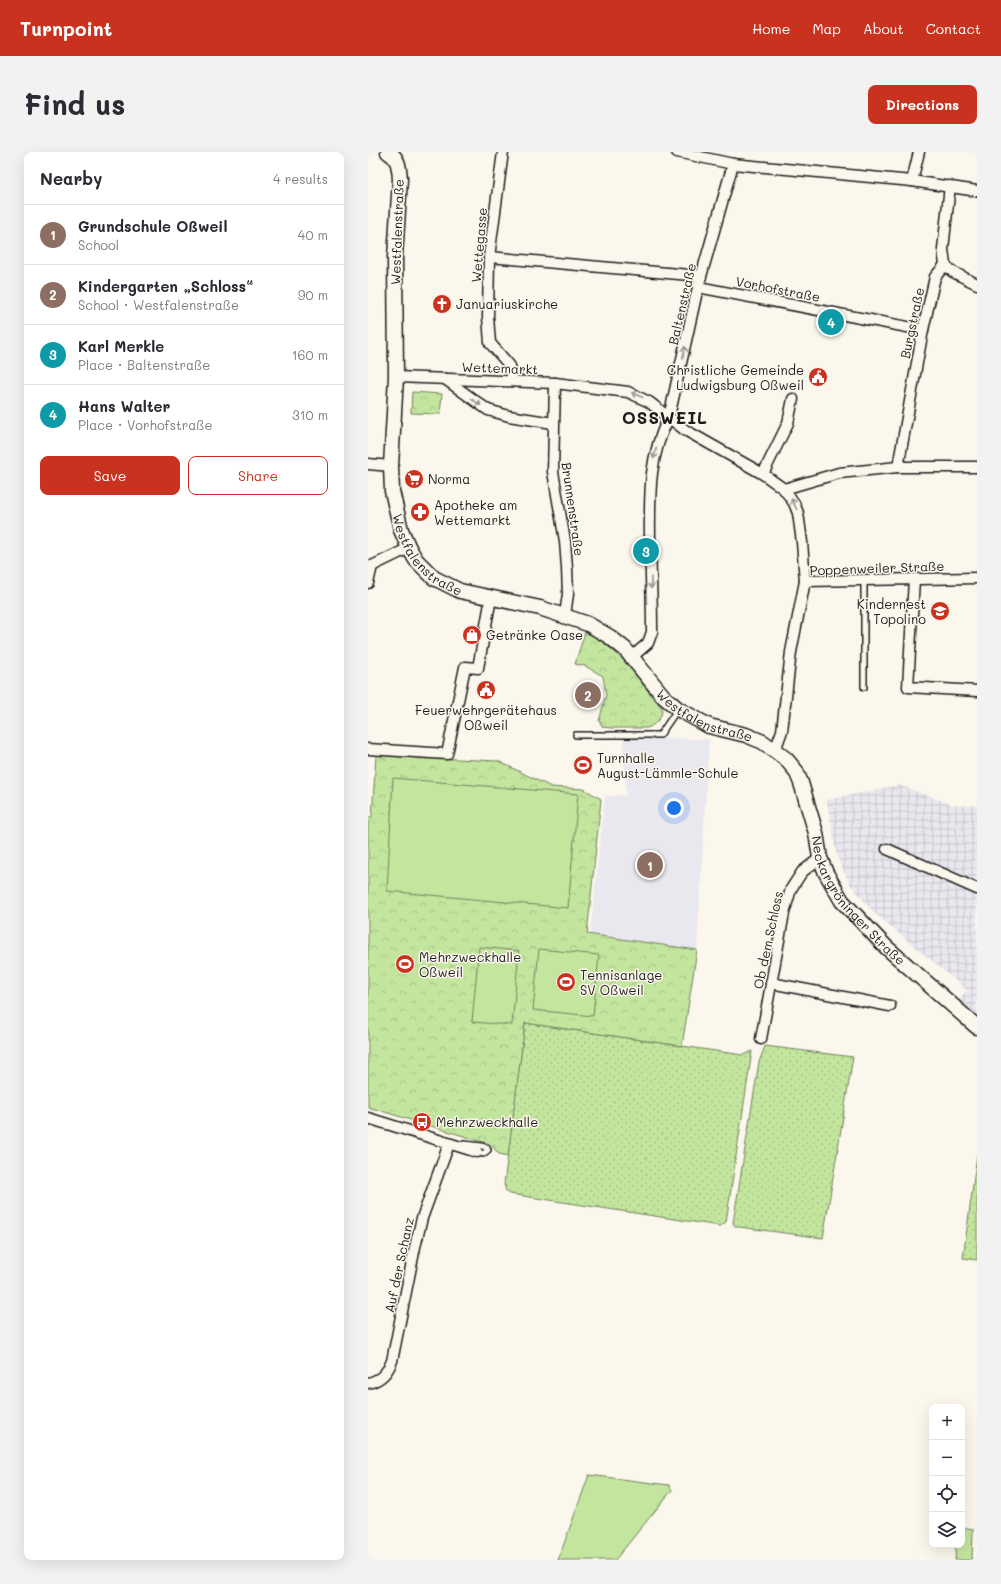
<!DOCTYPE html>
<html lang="en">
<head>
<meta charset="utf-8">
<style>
  :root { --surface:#fff; --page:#f2f2f3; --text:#2b2b33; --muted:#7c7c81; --line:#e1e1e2; --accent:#c8321e }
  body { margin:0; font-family:Mali,sans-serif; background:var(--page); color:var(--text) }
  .controls { position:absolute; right:12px; bottom:12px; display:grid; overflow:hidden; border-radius:8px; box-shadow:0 4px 16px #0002 }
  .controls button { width:36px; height:36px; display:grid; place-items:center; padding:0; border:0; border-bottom:1px solid var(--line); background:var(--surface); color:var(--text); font:20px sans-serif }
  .you { position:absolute; left:306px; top:656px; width:14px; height:14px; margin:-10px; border:3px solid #fff; border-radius:50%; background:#1a73e8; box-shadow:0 0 0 6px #1a73e833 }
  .badge { display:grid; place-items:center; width:26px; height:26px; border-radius:50%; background:var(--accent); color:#fff; font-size:13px; font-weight:700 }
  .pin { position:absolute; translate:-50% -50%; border:2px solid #fff; box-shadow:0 1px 4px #0006 }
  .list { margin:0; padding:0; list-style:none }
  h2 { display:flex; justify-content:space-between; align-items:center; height:52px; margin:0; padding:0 16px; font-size:17px }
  h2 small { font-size:13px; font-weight:400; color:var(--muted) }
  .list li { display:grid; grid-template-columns:26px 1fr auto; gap:12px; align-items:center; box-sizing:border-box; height:60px; padding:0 16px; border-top:1px solid var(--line) }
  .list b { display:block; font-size:15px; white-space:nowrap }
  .list p { margin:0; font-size:13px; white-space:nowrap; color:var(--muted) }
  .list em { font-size:13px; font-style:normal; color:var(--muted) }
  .actions { display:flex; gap:8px; padding:12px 16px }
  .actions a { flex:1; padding:9px 0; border:1px solid var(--accent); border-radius:8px; text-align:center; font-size:14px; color:var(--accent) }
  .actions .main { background:var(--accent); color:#fff }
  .icon { flex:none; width:22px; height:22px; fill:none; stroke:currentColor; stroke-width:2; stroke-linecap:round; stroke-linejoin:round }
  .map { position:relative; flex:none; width:609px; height:1408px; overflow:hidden; border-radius:8px }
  header { display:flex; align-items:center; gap:24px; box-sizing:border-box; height:56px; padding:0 20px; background:var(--accent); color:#fff }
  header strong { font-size:19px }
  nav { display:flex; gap:22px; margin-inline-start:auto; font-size:14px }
  .intro { display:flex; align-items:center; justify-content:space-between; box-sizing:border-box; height:96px; padding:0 24px }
  h1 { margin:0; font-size:28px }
  .button { padding:10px 18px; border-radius:8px; background:var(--accent); color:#fff; font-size:14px; font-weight:700 }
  main { display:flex; gap:24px; padding:0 24px }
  aside { flex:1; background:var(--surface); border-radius:8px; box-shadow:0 4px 16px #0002 }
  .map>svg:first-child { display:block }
</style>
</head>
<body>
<header>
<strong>Turnpoint</strong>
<nav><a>Home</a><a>Map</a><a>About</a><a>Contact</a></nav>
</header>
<div class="intro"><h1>Find us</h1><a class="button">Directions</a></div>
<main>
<aside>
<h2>Nearby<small>4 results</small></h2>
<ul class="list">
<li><span class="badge" style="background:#8d6e63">1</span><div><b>Grundschule Oßweil</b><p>School</p></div><em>40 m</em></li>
<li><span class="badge" style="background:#8d6e63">2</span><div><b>Kindergarten „Schloss“</b><p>School · Westfalenstraße</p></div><em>90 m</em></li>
<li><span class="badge" style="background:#0f9aa8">3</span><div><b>Karl Merkle</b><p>Place · Baltenstraße</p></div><em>160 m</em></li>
<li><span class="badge" style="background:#0f9aa8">4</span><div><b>Hans Walter</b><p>Place · Vorhofstraße</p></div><em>310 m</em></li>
</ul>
<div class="actions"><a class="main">Save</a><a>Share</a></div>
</aside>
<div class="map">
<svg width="609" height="1408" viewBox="0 0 609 1408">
  <defs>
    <pattern id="industrial-grid" width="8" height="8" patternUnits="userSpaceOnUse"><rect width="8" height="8" fill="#eae8ef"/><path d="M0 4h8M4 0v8" fill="none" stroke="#c8c6cc"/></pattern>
    <pattern id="grass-dots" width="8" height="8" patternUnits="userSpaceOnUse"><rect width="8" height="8" fill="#c3e59e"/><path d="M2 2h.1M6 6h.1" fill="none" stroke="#a7c488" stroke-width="1.8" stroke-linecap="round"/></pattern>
    <pattern id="forest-crowns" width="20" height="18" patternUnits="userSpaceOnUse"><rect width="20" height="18" fill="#c3e59e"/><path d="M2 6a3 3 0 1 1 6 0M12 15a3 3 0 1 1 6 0" fill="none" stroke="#a7c488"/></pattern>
  </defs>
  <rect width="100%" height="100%" fill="#fbf7ec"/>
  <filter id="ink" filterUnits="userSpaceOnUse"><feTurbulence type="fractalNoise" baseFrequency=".025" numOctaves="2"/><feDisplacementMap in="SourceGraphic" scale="8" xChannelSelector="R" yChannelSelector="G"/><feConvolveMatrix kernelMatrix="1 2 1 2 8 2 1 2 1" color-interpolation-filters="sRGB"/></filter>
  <g filter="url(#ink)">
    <path fill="#eae8ef" d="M255,585l86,2 -12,211 -107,-15 15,-139 21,-1z"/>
    <path fill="url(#industrial-grid)" d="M531,633l54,20 24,1v210l-18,-16 8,-10 -94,-78 -23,-28 -11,-23 -3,-10 -9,-51z"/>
    <g fill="url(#grass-dots)" stroke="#70805d">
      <path d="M157,871l218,32 9,-4 -26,171 -6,4 -210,-32 -4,-3 -2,-7z"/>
      <path d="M397,894l88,11 -30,181 -84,-11 -4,-1 -2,-3 26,-161z"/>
      <path d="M609,1003v105l-14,-2z"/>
    </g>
    <g fill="url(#forest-crowns)" stroke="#70805d">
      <path d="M44,240l30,2 -2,20 -29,-1z"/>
      <path d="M217,480c36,16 52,48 77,76 1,10 -7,17 -15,20h-36l-8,-1 -4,-6 7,-26 -3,-19 -18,-10 -10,-2z"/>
      <path d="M8,603l122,6 53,26 33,2 17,10 -14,135 110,16 -15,96 -157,-23 -17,133 -9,-2 -9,-10 -122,-37v-290h4z"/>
    </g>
    <g fill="#c3e59e" stroke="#70805d">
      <path d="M25,626l185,16 -10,114 -181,-17z"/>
      <path d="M111,795l40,4 -7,74 -40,-3z"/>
      <path d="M171,797l60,6 -6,61 -60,-6z"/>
      <path d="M221,1323l80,10 3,5 -57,70h-57z"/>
      <path d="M594,1375l11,2 -1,31h-17l1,-15h6z"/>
    </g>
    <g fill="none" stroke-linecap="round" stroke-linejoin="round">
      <defs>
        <g id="lane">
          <path d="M496,535v-106"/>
          <path d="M208,583h84l17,-25"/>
          <path d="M96,992l18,2 5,2 1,2 -5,4 -6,-2"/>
        </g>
        <g id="street">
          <path d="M135,0l-14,105 -1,60 2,26 20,23 3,15"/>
          <path d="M309,0l56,12 179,17 65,10"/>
          <path d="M544,29l7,-29"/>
          <path d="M121,105l212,19"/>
          <path d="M577,113l-2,-16 7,-63"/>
          <path d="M577,113l8,7 24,12"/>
          <path d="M330,135l225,43"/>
          <path d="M28,225l159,6 73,9 21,10 36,28 78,44 21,15 10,14 4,10 4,29 3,39 -14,71 -9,79 -7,19"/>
          <path d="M77,227l43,31 21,6 44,7"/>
          <path d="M187,231l-2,89 12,69 2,27 1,26 -3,21"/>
          <path d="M0,312l23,2"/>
          <path d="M530,315l25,-137 12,-53 10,-12"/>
          <path d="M395,322l25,-51 5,-24"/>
          <path d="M416,337l55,-16 59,-6h79"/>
          <path d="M0,414h4l37,-18"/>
          <path d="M546,427l-6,108 69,4"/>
          <path d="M437,429l172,-3"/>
          <path d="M0,431l4,-17"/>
          <path d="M264,505l16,-14 4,-11c0,-29 -1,-58 -2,-86 0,-47 -3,-86 19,-129l29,-130 35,-123"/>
          <path d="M0,597l79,5 18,-87 13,1 13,-70"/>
          <path d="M519,697l90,40"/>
          <path d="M403,831l119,23"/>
          <path d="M393,887l23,-126 7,-24 11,-17 18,-14"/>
          <path d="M0,966l109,34"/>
          <path d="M0,1231c13,-3 19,-10 24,-22l23,-114 7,-29 27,-74"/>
        </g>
        <g id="secondary">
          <path id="s1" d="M20,0c11,6 11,16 12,27l-5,78 1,120 -5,89 1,25 9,39 8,18 7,12 18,18 26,13 80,17 48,16 22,13 15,12 39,48 14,12 31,17 37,9 17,7 23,17 10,12 5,12 15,50 4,25 6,15 16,28 44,46 91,80"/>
        </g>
      </defs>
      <use href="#lane" stroke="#1c1c1c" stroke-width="8"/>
      <use href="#street" stroke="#1c1c1c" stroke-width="13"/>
      <use href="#secondary" stroke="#1c1c1c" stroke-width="17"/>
      <use href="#lane" stroke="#fbf7ec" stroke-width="5"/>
      <use href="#street" stroke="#fbf7ec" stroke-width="10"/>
      <use href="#secondary" stroke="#fbf7ec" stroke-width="14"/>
    </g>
    <defs><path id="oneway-shaft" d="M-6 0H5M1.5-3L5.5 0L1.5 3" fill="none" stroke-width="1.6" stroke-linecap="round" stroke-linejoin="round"/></defs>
    <g stroke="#97948e">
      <use href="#oneway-shaft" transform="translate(316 200) rotate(-78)"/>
      <use href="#oneway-shaft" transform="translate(269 243) rotate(-157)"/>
      <use href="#oneway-shaft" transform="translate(108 250) rotate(33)"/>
      <use href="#oneway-shaft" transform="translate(287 301) rotate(105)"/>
      <use href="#oneway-shaft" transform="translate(426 352) rotate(-116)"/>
      <use href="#oneway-shaft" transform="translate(283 431) rotate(89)"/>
    </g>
  </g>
  <defs>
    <symbol id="church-disc" viewBox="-11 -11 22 22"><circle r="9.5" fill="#c8321e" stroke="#fbf7ec"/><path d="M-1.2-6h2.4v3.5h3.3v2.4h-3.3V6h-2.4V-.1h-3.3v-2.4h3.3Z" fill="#fff"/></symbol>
    <symbol id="civic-disc" viewBox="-11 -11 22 22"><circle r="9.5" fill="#c8321e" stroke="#fbf7ec"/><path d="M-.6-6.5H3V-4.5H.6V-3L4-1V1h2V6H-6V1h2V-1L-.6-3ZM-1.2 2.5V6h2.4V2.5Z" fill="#fff"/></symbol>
    <symbol id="supermarket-disc" viewBox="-11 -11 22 22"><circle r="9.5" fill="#c8321e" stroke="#fbf7ec"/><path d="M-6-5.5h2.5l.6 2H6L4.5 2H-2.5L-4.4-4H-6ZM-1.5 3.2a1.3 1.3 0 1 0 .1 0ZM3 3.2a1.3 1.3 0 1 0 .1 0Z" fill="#fff"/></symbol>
    <symbol id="pharmacy-disc" viewBox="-11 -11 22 22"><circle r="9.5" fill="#c8321e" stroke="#fbf7ec"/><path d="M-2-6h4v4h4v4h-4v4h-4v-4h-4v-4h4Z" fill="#fff"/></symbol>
    <symbol id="school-disc" viewBox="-11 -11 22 22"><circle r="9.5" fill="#c8321e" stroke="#fbf7ec"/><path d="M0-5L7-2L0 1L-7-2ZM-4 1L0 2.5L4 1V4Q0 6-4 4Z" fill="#fff"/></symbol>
    <symbol id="shop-disc" viewBox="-11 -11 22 22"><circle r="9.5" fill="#c8321e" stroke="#fbf7ec"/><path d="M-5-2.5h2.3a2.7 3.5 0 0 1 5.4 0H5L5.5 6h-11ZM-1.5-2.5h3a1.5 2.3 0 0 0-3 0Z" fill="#fff"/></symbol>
    <symbol id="stadium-disc" viewBox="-11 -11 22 22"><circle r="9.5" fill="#c8321e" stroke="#fbf7ec"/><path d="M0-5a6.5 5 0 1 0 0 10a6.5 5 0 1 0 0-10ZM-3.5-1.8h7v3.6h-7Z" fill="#fff"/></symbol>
    <symbol id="bus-disc" viewBox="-11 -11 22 22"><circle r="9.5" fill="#c8321e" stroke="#fbf7ec"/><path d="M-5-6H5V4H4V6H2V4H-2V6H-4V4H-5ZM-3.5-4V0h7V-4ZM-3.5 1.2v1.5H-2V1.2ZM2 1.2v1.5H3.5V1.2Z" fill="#fff"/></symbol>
  </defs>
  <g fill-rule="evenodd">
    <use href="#church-disc" x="63" y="141" width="22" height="22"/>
    <use href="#civic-disc" x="439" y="214" width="22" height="22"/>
    <use href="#supermarket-disc" x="35" y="316" width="22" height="22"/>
    <use href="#pharmacy-disc" x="41" y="349" width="22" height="22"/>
    <use href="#school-disc" x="561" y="448" width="22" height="22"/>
    <use href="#shop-disc" x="93" y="472" width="22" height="22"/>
    <use href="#civic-disc" x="107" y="527" width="22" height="22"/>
    <use href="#stadium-disc" x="204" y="602" width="22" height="22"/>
    <use href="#stadium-disc" x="26" y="801" width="22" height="22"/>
    <use href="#stadium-disc" x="187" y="819" width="22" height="22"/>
    <use href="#bus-disc" x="43" y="959" width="22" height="22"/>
  </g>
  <g text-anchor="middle" stroke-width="3" stroke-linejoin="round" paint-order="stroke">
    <g font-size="13" fill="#1c1c1c" stroke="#fbf7ec">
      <text transform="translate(29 80) rotate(-88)" y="5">Westfalenstraße</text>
      <text transform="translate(111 93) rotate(-85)" y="5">Wettegasse</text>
      <text transform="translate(410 137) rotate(11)" y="5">Vorhofstraße</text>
      <text transform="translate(314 152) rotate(-77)" y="5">Baltenstraße</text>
      <text transform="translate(544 171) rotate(-78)" y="5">Burgstraße</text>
      <text transform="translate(132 216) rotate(2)" y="5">Wettemarkt</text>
      <text transform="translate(205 357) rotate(82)" y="5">Brunnenstraße</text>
      <text dy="5" stroke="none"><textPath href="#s1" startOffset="420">Westfalenstraße</textPath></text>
      <text transform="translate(509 416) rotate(-2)" y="5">Poppenweiler Straße</text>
      <text dy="5" stroke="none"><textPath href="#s1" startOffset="756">Westfalenstraße</textPath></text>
      <text dy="5" stroke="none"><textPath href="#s1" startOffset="1012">Neckargröninger Straße</textPath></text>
      <text transform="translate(400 788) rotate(-78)" y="5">Ob dem Schloss</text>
      <text transform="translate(31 1113) rotate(-78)" y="5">Auf der Schanz</text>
    </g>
    <g font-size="13" fill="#1c1c1c" stroke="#fbf7ec" text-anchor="start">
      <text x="88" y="157">Januariuskirche</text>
      <text x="436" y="223" text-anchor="end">Christliche Gemeinde<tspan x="436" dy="15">Ludwigsburg Oßweil</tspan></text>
      <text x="60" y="332">Norma</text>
      <text x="66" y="358">Apotheke am<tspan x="66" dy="15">Wettemarkt</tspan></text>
      <text x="558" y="457" text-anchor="end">Kindernest<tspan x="558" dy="15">Topolino</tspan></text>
      <text x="118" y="488">Getränke Oase</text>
      <text x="118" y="563" text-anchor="middle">Feuerwehrgerätehaus<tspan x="118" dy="15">Oßweil</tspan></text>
      <text x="229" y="611">Turnhalle<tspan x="229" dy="15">August-Lämmle-Schule</tspan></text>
      <text x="51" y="810">Mehrzweckhalle<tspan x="51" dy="15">Oßweil</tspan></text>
      <text x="212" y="828">Tennisanlage<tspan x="212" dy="15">SV Oßweil</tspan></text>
      <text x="68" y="975">Mehrzweckhalle</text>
    </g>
    <g font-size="17" font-weight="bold" letter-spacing="1" fill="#1c1c1c" stroke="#fbf7ec">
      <text x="297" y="272">OSSWEIL</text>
    </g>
  </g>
</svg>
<div class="controls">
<button>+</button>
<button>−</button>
<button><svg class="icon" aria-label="locate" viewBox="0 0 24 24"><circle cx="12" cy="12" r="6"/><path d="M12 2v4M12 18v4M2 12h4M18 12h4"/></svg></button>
<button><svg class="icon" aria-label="layers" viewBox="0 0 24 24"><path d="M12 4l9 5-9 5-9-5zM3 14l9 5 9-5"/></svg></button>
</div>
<div class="you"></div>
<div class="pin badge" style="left:282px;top:713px;background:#8d6e63">1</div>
<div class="pin badge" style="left:220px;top:543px;background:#8d6e63">2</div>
<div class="pin badge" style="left:278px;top:399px;background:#0f9aa8">3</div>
<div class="pin badge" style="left:463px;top:170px;background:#0f9aa8">4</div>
</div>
</main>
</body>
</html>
